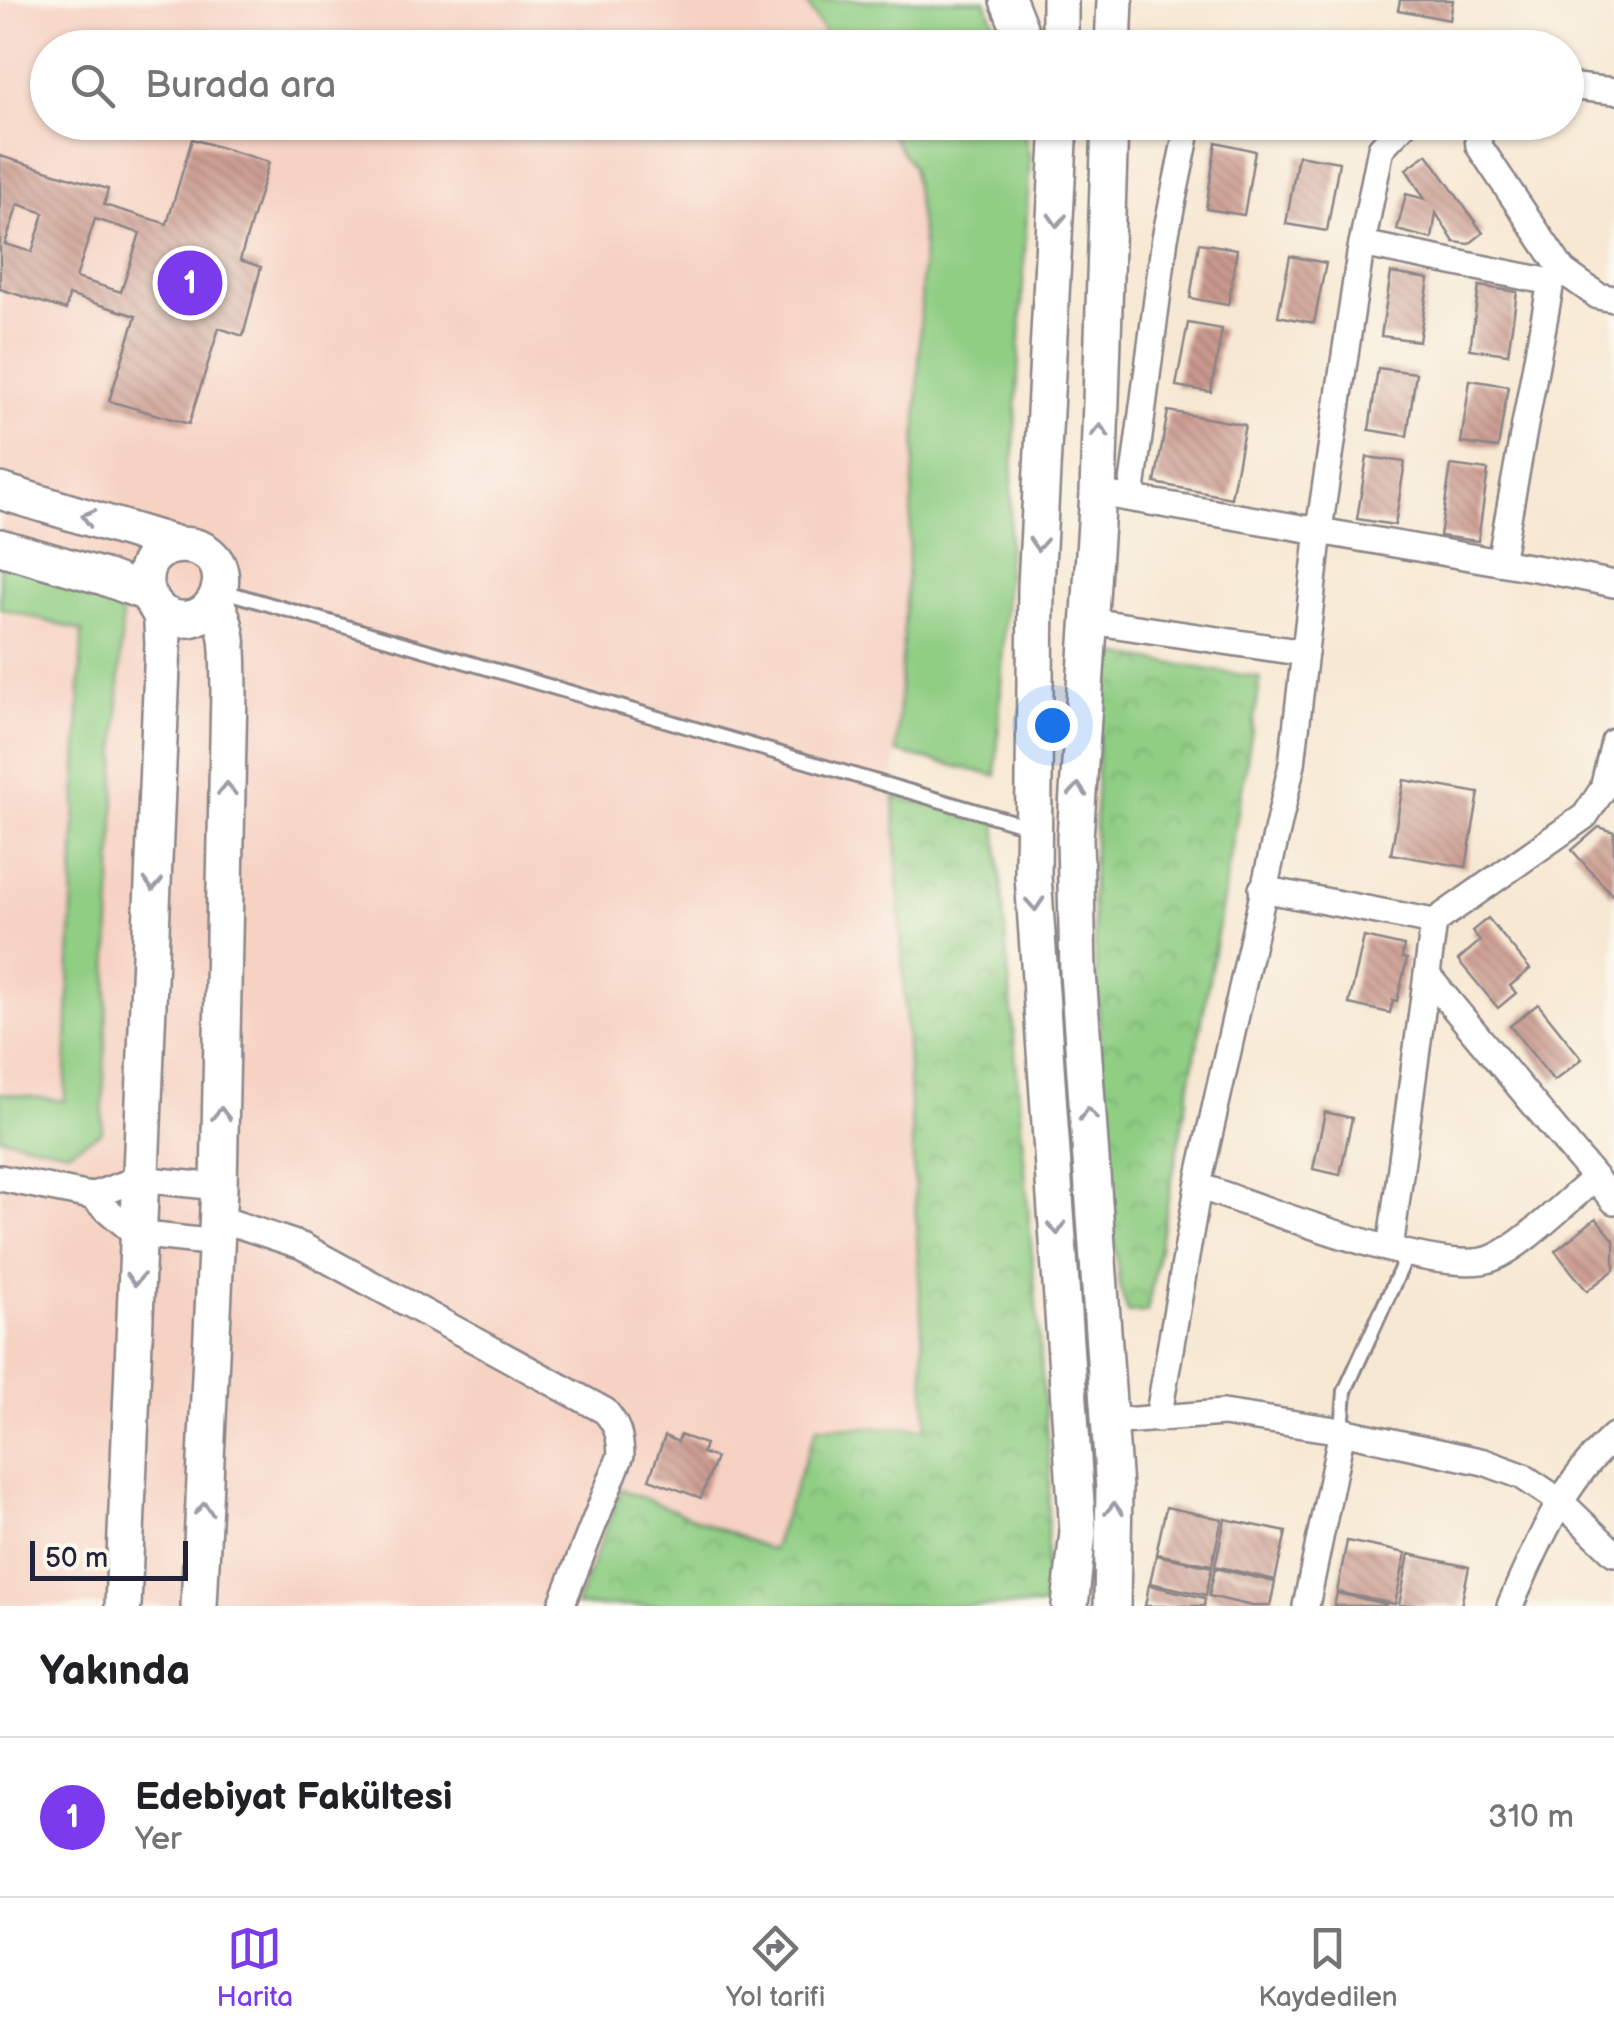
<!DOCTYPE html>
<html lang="tr">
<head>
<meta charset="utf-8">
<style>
  :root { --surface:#fff; --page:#f6f6f6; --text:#202124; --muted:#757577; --line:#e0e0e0; --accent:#7c3aed }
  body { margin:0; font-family:"Balsamiq Sans",sans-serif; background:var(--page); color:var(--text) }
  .scale { position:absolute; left:30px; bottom:25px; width:158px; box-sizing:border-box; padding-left:10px; border:5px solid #22223b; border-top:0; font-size:28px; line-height:35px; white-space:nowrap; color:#22223b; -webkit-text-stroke:8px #fbf7ec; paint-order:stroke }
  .you { position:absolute; left:1052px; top:725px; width:35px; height:35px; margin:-25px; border:8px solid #fff; border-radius:50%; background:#1a73e8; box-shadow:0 0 0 15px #1a73e833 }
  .badge { display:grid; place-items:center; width:65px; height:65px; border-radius:50%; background:var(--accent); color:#fff; font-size:32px; font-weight:700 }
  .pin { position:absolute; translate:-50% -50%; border:5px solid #fff; box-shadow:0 2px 10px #0006 }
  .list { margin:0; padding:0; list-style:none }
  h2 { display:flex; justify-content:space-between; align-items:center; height:130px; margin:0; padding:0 40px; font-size:42px }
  h2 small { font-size:32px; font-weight:400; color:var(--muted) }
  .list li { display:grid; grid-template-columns:65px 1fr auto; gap:30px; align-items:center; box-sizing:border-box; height:160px; padding:0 40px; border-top:2px solid var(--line) }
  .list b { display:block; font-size:38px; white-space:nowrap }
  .list p { margin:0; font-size:32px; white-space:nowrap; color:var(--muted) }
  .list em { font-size:32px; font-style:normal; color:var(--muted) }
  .icon { flex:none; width:55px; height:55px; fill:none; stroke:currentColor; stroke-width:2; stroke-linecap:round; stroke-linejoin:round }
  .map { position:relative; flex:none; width:1614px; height:1606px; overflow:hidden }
  .search { position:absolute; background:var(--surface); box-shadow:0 2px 8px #0004; left:30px; right:30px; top:30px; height:110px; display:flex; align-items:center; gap:25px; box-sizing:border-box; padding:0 35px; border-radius:55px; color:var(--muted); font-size:38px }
  .sheet { height:290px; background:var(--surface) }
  nav { display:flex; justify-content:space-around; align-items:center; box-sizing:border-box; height:140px; border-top:2px solid var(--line); background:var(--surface); font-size:28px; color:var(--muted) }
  nav a { display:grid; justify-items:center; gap:5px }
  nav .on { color:var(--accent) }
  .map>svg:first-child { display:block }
</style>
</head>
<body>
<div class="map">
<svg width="1614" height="1606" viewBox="0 0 1614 1606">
  <defs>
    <pattern id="park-crowns" width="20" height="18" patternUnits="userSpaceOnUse" patternTransform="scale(2.5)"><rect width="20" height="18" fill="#90ce84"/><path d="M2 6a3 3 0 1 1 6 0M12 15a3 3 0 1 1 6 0" fill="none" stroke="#7cb173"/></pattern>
    <pattern id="building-back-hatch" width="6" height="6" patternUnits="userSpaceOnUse" patternTransform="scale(2.5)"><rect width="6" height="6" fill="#cb9a8e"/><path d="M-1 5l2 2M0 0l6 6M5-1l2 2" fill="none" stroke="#a47d75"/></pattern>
  </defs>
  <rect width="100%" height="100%" fill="#fbf7ec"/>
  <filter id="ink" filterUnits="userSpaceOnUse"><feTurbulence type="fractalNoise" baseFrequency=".01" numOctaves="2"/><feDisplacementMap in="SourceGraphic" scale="20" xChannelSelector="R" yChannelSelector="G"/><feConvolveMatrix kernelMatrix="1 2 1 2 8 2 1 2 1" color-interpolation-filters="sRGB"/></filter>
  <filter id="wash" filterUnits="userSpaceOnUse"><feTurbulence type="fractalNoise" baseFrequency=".0048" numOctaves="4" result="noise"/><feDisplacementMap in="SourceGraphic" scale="40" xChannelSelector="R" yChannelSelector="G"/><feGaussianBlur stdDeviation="2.25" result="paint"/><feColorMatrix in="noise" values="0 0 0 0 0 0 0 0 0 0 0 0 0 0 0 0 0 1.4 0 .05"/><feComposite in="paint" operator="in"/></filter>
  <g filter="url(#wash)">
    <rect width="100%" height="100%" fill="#f7e8d3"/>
    <path fill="#f6d2c3" d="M0,0h804l30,47 -786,1v74l835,1 29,44 11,75 -6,179 -24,369 34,639 14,177h-941z"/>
    <g fill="#90ce84" stroke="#597860" stroke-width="2.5">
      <path d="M804,0h181l20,47h-171z"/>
      <path d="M883,123h139l8,36 -34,617 -100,-24 21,-331 6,-179 -11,-75z"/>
      <path d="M0,563l100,29 22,23 -20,517 -34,19 -68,-14v-44l65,8 17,-470 -82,-23z"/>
    </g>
    <g fill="url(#park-crowns)" stroke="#597860" stroke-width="2.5">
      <path d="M1102,652l159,26 -57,331 -57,303 -19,1 -9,-27 -10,-98 -17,-292z"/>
      <path d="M894,797l102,23 54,651 -6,135h-468l45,-117 151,61 45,-123 110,1z"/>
    </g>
    <g id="blocks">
      <g fill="url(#building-back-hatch)" fill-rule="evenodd">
        <path d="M1400,0h53l-3,20 -52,-10z"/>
        <path d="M192,139l77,23 -29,98 21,7 -18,69 -24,-8 -30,96 -80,-23 27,-85 -67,-21 -3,15 -66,-21v-133l108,33 -4,16 63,19zM18,204l26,9 -12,39 -27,-8zM95,219l45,14 -19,59 -45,-14z"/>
        <path d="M1216,142l39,9 -11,64 -38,-6z"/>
        <path d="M1427,154l56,79 -14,11 -15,-2 -18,-29 -4,26 -35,-9 9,-36 19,5 -19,-30z"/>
        <path d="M1298,155l41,7 -12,69 -41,-7z"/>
        <path d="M1199,243l38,6 -9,56 -38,-7z"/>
        <path d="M1290,256l36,7 -12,60 -36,-7z"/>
        <path d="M1391,273l38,6 -10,62 -38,-5z"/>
        <path d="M1479,286l38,6 -9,62 -38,-5z"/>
        <path d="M1188,323l34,6 -11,63 -35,-6z"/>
        <path d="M1378,368l38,5 -9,63 -38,-6z"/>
        <path d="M1470,380l38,6 -10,62 -37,-5z"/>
        <path d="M1168,411l77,14 -14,73 -76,-15z"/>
        <path d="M1367,457l38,5 -10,63 -38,-6z"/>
        <path d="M1451,465l37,5 -10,71 -38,-5z"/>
        <path d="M1404,780l75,13 -13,74 -75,-13z"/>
        <path d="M1599,827l15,5v65l-42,-47z"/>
        <path d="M1488,918l42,51 -20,17 6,7 -18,15 -40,-48 22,-19 -8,-10z"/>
        <path d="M1364,937l40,9 -2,12 5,1 -10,42 -4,-1 -3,13 -41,-9z"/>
        <path d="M1538,1004l44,55 -28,22 -44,-55z"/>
        <path d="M1325,1112l27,6 -12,57 -27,-6z"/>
        <path d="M1596,1218l18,22v30l-27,21 -32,-40z"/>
        <path d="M680,1435l25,9 -3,9 14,5 -15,40 -52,-19 16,-43 13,6z"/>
        <path d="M1166,1507l56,12 -10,46 -56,-11z"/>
        <path d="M1225,1519l61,13 -11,48 -60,-14z"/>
        <path d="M1347,1541l59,12 -11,51 -58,-12z"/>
        <path d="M1409,1554l60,13 -8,39 -62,-1z"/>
        <path d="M1156,1555l56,12 -6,28 -56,-12z"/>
        <path d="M1215,1568l60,14 -5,24h-18l-43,-10z"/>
        <path d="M1149,1585l56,13 -1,8h-59z"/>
        <path d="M1337,1593l49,11v2h-52z"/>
      </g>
    </g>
  </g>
  <g filter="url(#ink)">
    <use href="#blocks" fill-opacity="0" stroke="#8c8587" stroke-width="2.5"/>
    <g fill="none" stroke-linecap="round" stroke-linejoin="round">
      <defs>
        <g id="lane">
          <path d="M220,590l811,237"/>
          <path d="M1342,1431l3,-40 62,-136"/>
        </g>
        <g id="street">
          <path d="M1566,86l48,5"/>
          <path d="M1476,122l3,24 84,125 35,25 16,3"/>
          <path d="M1362,244l189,38"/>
          <path d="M1098,493l448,77 68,14"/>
          <path d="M1131,498l34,-260 24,-116"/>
          <path d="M1500,562l51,-280 12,-11"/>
          <path d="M1090,621l215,32"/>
          <path d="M1262,889l172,33 151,-106 18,-27 11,-47"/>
          <path d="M1427,975l187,226"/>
          <path d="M0,1178l91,18 45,38 81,9"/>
          <path d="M1198,1186c59,19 244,94 295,72 31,-13 75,-58 102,-80"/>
          <path d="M91,1196l48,-17 80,8"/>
          <path d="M218,1218l84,28 303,165c13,15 15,25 16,44l-60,151"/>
          <path d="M1390,1249l44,-327"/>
          <path d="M1158,1419l42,-243 92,-412 27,-234 41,-276 21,-106 25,-26"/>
          <path d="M1110,1422l113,-9 119,18 142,31 38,14 39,26 53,51"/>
          <path d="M1306,1606l36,-175"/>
          <path d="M1510,1606c27,-62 53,-124 104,-170"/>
        </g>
        <g id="secondary">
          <path d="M1008,0l19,48"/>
          <path d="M1060,0v48"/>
          <path d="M1113,48l2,-48"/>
          <path d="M1060,122l-24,464 -3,290 45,656 -8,74"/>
          <path d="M1110,122l-12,371 -23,345 3,135 36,516 -2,117"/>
          <path d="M0,491l175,53"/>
          <path d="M0,547l104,30 43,16"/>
          <path d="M123,1606l40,-963c-1,-9 0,-24 -4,-31 -5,-11 -13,-15 -14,-28 -4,-54 83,-50 75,2 -2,11 -7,20 -16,27 -14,10 -30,7 -44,-1"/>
          <path d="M199,1606l20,-419 10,-498c-1,-31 2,-60 -14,-87"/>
        </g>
      </defs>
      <use href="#lane" stroke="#8c8587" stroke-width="18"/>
      <use href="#street" stroke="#8c8587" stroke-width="30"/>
      <use href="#secondary" stroke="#8c8587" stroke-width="40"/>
      <use href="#lane" stroke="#fff" stroke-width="12"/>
      <use href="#street" stroke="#fff" stroke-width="25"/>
      <use href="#secondary" stroke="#fff" stroke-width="35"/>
    </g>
    <defs><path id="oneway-chevron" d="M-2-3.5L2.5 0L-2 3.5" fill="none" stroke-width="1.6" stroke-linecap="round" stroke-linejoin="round" transform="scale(2.5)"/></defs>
    <g stroke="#9c9ca7">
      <use href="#oneway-chevron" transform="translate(1057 220) rotate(93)"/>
      <use href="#oneway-chevron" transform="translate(1100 431) rotate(-88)"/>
      <use href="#oneway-chevron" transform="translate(88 517) rotate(-164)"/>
      <use href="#oneway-chevron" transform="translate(1038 544) rotate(93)"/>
      <use href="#oneway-chevron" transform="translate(227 789) rotate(-89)"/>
      <use href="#oneway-chevron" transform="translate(1078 790) rotate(-86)"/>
      <use href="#oneway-chevron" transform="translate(153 884) rotate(93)"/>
      <use href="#oneway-chevron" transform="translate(1035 904) rotate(86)"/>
      <use href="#oneway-chevron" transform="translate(221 1114) rotate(-89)"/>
      <use href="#oneway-chevron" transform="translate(1088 1114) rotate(-94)"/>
      <use href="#oneway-chevron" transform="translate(1057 1228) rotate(86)"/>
      <use href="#oneway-chevron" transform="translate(135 1279) rotate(92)"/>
      <use href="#oneway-chevron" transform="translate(204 1509) rotate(-87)"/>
      <use href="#oneway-chevron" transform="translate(1114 1509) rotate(-89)"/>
    </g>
  </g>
</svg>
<div class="scale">50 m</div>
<div class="you"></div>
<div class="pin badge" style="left:190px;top:283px">1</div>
<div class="search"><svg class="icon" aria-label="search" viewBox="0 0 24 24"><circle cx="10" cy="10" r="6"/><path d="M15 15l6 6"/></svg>Burada ara</div>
</div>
<section class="sheet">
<h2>Yakında<small></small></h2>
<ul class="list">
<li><span class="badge">1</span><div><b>Edebiyat Fakültesi</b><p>Yer</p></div><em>310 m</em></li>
</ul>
</section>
<nav>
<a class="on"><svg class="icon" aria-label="map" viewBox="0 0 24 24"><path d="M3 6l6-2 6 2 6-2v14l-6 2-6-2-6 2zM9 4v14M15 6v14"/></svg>Harita</a>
<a><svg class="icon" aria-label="directions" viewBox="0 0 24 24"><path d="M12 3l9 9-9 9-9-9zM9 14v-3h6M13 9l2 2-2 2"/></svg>Yol tarifi</a>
<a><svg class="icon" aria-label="saved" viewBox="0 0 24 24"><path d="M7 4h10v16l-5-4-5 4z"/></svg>Kaydedilen</a>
</nav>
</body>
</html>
